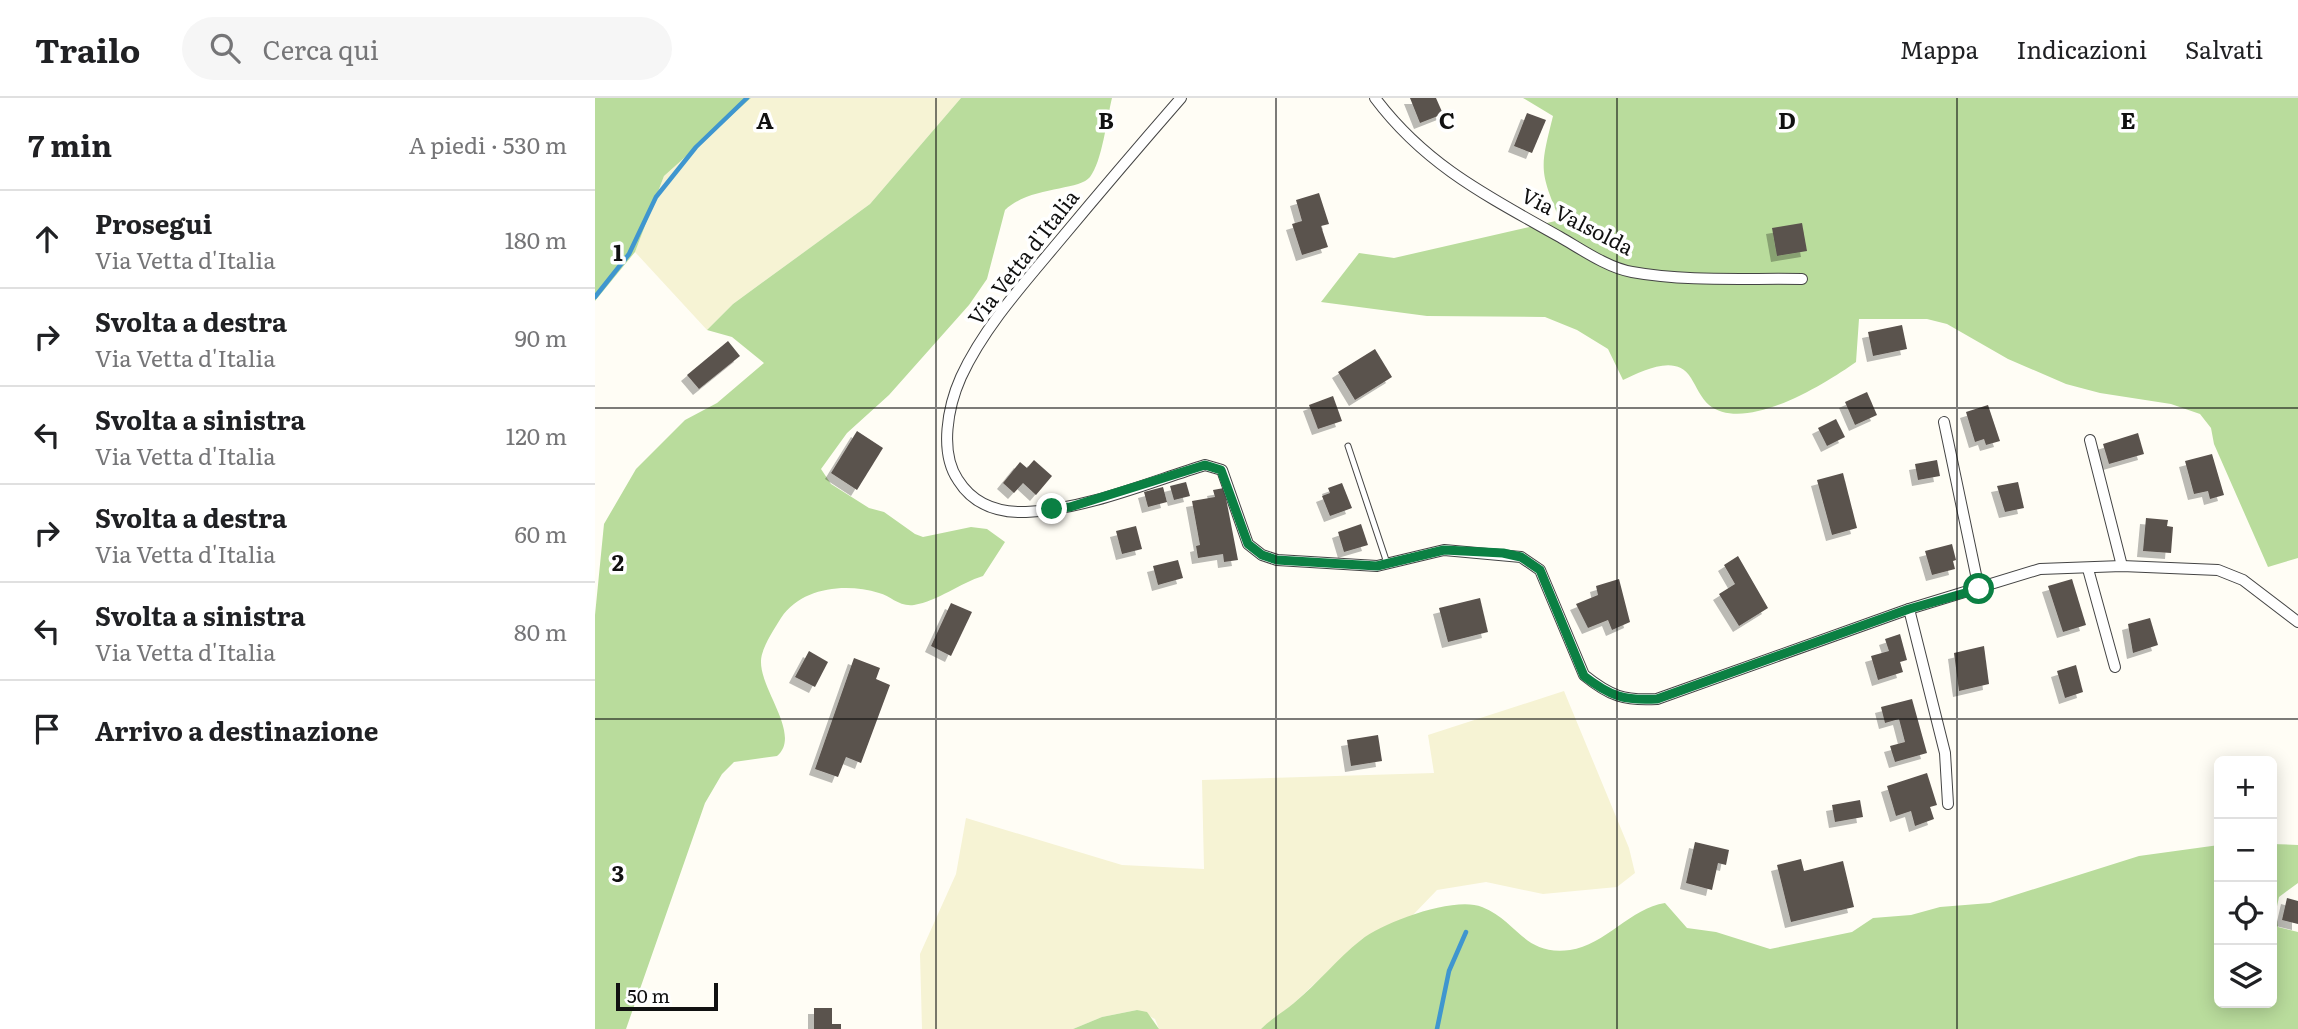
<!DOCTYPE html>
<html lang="it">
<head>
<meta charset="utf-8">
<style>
  :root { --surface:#fff; --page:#f6f6f6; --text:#202124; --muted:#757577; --line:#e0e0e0 }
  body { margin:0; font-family:Literata,serif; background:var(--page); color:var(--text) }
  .controls { position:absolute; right:21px; bottom:21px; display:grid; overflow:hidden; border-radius:10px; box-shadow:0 4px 18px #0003 }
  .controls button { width:63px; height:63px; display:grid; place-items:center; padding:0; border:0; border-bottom:2px solid var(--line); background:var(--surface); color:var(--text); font:35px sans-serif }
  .scale { position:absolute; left:21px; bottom:18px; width:102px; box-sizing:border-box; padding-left:7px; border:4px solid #111; border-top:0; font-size:19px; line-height:24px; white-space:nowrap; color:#111; -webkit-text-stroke:5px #fff; paint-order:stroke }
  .stop { position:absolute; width:21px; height:21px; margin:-16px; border:5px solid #0b8043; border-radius:50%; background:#fff }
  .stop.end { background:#0b8043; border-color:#fff; box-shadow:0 2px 7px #0008 }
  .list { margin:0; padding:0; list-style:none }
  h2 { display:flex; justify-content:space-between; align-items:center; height:91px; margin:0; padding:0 28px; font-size:30px }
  h2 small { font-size:23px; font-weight:400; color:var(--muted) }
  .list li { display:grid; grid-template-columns:46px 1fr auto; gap:21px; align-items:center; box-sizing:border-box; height:98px; padding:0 28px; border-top:2px solid var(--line) }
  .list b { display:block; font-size:26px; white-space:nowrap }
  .list p { margin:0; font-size:23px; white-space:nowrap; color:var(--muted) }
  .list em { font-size:23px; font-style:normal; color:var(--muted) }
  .icon { flex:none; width:38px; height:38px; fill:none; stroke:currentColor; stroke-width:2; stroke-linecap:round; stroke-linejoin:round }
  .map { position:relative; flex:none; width:1703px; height:931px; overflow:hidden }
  header { display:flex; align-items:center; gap:42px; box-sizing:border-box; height:98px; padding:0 35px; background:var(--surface); border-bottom:2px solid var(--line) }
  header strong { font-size:33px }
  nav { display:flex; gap:38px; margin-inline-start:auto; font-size:24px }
  .search { width:490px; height:63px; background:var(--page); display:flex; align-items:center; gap:18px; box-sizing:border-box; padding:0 24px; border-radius:38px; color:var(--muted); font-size:26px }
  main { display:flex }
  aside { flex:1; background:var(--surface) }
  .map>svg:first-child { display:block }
</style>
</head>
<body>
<header>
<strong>Trailo</strong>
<div class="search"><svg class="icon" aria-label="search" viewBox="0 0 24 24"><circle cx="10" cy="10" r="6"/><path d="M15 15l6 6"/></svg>Cerca qui</div>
<nav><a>Mappa</a><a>Indicazioni</a><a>Salvati</a></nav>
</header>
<main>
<aside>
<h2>7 min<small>A piedi · 530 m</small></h2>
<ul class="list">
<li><svg class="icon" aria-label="ahead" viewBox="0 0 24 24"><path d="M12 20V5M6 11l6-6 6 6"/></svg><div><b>Prosegui</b><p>Via Vetta d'Italia</p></div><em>180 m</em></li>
<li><svg class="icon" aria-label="right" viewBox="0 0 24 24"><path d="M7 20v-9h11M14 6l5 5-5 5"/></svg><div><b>Svolta a destra</b><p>Via Vetta d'Italia</p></div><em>90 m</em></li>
<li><svg class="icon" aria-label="left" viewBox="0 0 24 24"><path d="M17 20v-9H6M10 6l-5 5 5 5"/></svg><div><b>Svolta a sinistra</b><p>Via Vetta d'Italia</p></div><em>120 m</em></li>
<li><svg class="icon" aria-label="right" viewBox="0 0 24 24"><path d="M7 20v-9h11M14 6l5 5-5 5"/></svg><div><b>Svolta a destra</b><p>Via Vetta d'Italia</p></div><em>60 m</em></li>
<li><svg class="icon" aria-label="left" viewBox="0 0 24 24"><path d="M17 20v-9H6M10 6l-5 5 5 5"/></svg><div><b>Svolta a sinistra</b><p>Via Vetta d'Italia</p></div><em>80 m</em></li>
<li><svg class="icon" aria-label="arrive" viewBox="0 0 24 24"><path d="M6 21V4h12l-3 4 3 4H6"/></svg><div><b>Arrivo a destinazione</b></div></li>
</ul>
</aside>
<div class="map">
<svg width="1703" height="931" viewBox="0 0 1703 931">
  <defs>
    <filter id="shadow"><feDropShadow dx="-6" dy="6" stdDeviation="0" flood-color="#0004"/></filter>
  </defs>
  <rect width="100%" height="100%" fill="#fffdf5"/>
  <g fill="#f6f3d4">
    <path d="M156,0h210l-91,106 -137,100 -26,26 -72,-78 29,-76z"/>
    <path d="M969,593l65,157 6,25 -18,14 -74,7 -57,-12 -49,8 -26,27 -49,22 -70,66 -31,24h-102l-4,-10 -18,-9 -35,7 -29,12h-151l-2,-75 36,-80 10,-56 156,47 82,4 -2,-89 232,-7 -6,-38z"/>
  </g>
  <g fill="#b9dc9c">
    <path d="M0,0h156l-87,78 -29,76 -40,49z"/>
    <path d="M366,0h151c-5,20 -10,64 -22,79 -11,14 -60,9 -85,33l-18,69 -18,26 -80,90 -42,38 -26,36 10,15 38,24 15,4 31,22 8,3 48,-10 16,2 18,13 -22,34c-23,7 -45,25 -69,29 -15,2 -23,-9 -35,-12 -33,-10 -77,-6 -98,25 -7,11 -20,31 -20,43 -1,29 41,74 16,95l-43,6 -12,12 -17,29 -79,226h-31v-414l9,-91 32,-55 49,-49 32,-17 47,-40 -32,-26 -25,-7 26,-26 137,-100z"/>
    <path d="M928,0h775v460l-30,9 -54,-123 -3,-16 -11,-14 -29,-10 -71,-11 -34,-9 -58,-25 -61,-35 -20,-5h-68l-3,43c-31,22 -111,72 -147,43 -8,-7 -13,-19 -18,-27 -15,-25 -48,-7 -68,2l-15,-31 -31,-19 -32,-13 -118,-1 -106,-14 38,-49 35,5 166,-38c-21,-50 -20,-52 -7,-104z"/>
    <path d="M1677,746l26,1v38l-19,14 -3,14 2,16 20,5v97h-1037c10,-10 22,-17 33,-26 24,-20 43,-44 67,-63 23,-18 93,-44 121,-33 36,14 41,49 88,43 35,-5 61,-42 95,-47l22,25 29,4 54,17 82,-17 21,-14 38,-3 29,-8 50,-4 149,-47 80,-11v158h53z"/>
    <path d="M542,912l10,2 12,17h-86l29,-12z"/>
  </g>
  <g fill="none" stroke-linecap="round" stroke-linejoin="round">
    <g stroke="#3f96cf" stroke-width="4.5">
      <path d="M0,199l34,-43 27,-57 40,-50 51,-49"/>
      <path d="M842,931l12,-58 17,-39"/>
    </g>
  </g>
  <g fill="#5a524d" filter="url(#shadow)">
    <path d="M815,0h26l7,16 -23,9z"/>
    <path d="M932,15l19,7 -14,33 -18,-7z"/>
    <path d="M724,95l10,31 -8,2 7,21 -26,8 -10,-31 10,-3 -6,-21z"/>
    <path d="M1207,125l5,28 -30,5 -5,-28z"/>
    <path d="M1307,227l5,24 -34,7 -5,-24z"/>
    <path d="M133,243l12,15 -41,33 -12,-14z"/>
    <path d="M780,251l17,28 -37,23 -17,-28z"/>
    <path d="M1272,294l10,23 -22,10 -10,-23z"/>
    <path d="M738,298l9,25 -24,8 -9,-24z"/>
    <path d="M1393,307l12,36 -14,4 -2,-6 -9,3 -9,-30z"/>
    <path d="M1241,321l9,18 -18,9 -9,-18z"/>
    <path d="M262,333l26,17 -26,42 -26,-17z"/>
    <path d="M1543,335l6,21 -35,10 -6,-20z"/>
    <path d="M1617,356l12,41 -14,4 -2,-8 -14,3 -9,-33z"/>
    <path d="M439,362l18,16 -16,19 -13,-12 -9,10 -11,-10 17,-21 7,6z"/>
    <path d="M1342,362l3,16 -22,4 -3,-16z"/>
    <path d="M1248,375l14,55 -25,7 -15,-55z"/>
    <path d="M591,384l4,14 -16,4 -4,-14z"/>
    <path d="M1423,384l6,26 -19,4 -8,-26z"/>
    <path d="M747,385l10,25 -22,8 -8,-20 8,-3 -2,-5z"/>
    <path d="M568,389l4,15 -19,5 -4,-15z"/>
    <path d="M629,390l14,72 -14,2 -1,-8 -25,4 -2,-12 4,-1 -8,-44 23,-4 -2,-7z"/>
    <path d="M1551,420l22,2 -1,6 6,1 -2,26 -28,-2z"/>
    <path d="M766,426l7,21 -24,7 -6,-20z"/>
    <path d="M541,428l6,23 -20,5 -6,-23z"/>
    <path d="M1357,446l4,16 -3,1 2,8 -23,6 -7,-24z"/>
    <path d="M1143,458l30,52 -29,18 -20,-32 16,-10 -11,-19z"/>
    <path d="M583,462l5,18 -25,7 -5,-19z"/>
    <path d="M1024,481l11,43 -18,8 -4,-10 -20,8 -12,-24 22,-9 -2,-9z"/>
    <path d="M1477,481l14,46 -23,7 -15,-46z"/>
    <path d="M885,500l8,34 -40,10 -9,-34z"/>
    <path d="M356,505l21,9 -21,44 -20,-10z"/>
    <path d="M1555,520l8,27 -25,8 -5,-29z"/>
    <path d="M1305,536l7,26 -7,2 3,10 -25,8 -7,-24 18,-5 -4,-12z"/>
    <path d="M1389,548l5,38 -30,7 -5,-38z"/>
    <path d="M214,553l19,11 -13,25 -20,-10z"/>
    <path d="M259,560l26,10 -4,11 14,6 -29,78 -15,-6 -8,20 -23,-8z"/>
    <path d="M1481,567l7,27 -18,6 -8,-27z"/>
    <path d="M1317,601l15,54 -32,9 -5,-16 15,-4 -6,-23 -14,4 -4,-16z"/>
    <path d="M783,637l4,26 -31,5 -4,-26z"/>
    <path d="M1332,675l10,32 -7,2 4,12 -19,7 -4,-15 -15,5 -9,-30z"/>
    <path d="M1265,702l3,17 -28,5 -3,-17z"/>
    <path d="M1100,744l34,8 -3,15 -8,-2 -6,27 -26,-7z"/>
    <path d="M1206,761l3,12 39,-10 11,46 -63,15 -14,-57z"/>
    <path d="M1692,800l11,3v23l-16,-4z"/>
    <path d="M219,910h18v16h9v5h-27z"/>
  </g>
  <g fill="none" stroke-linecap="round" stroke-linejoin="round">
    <defs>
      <path id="service" d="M753,348l39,117"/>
      <g id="minor">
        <path d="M586,0c-41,47 -81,94 -121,142 -35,42 -76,87 -99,137 -13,29 -22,75 -3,103 15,24 39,33 68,32 61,-3 121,-29 179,-47l17,5 26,74 14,11 15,5 100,6 67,-16 77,7 19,13 44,105c26,21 40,26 73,24l252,-90 131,-40 82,-3 96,4 25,10 55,42"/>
        <path d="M780,0c51,68 114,99 185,139 21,12 48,31 72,35 55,10 114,6 170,7"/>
        <path d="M1349,324l35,167"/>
        <path d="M1495,342l32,126"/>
        <path d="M1493,471l27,98"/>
        <path d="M1314,511l36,144 3,51"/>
      </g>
    </defs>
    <use href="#service" stroke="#444" stroke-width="7"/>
    <use href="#minor" stroke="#444" stroke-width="12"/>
    <use href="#service" stroke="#fff" stroke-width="5"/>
    <use href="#minor" stroke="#fff" stroke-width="10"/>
  </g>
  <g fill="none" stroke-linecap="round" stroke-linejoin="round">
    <path stroke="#0b8043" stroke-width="9" d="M457,411l18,-2 135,-42 16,5 27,74 14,11 15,5 100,6 67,-16 59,3 18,4 19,13 44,106c26,20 40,25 73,23l252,-90 70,-20"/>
  </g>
  <path fill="none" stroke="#111" stroke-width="2" stroke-opacity="0.55" d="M341,0v931M681,0v931M1022,0v931M1362,0v931M0,310h1703M0,621h1703"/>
  <g text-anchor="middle" stroke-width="7" stroke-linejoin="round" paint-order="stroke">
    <g font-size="21" fill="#111" stroke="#fff">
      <text transform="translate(982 124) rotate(27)" y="7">Via Valsolda</text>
      <text transform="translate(429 160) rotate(-52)" y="7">Via Vetta d'Italia</text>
    </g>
  </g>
  <g font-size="23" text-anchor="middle" font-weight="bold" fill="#111" stroke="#fff" stroke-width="7" stroke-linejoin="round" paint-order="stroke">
    <text x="170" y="31">A</text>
    <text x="511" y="31">B</text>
    <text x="852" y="31">C</text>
    <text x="1192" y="31">D</text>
    <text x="1533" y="31">E</text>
    <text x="23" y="163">1</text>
    <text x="23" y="473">2</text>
    <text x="23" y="784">3</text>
  </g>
</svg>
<div class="controls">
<button>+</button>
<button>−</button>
<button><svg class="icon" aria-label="locate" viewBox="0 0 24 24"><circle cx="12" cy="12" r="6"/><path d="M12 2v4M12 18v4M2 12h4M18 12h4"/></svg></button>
<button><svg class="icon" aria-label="layers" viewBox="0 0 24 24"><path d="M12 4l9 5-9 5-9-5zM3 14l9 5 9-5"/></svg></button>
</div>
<div class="scale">50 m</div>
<div class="stop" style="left:1384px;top:491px"></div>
<div class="stop end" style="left:457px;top:411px"></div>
</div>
</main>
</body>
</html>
